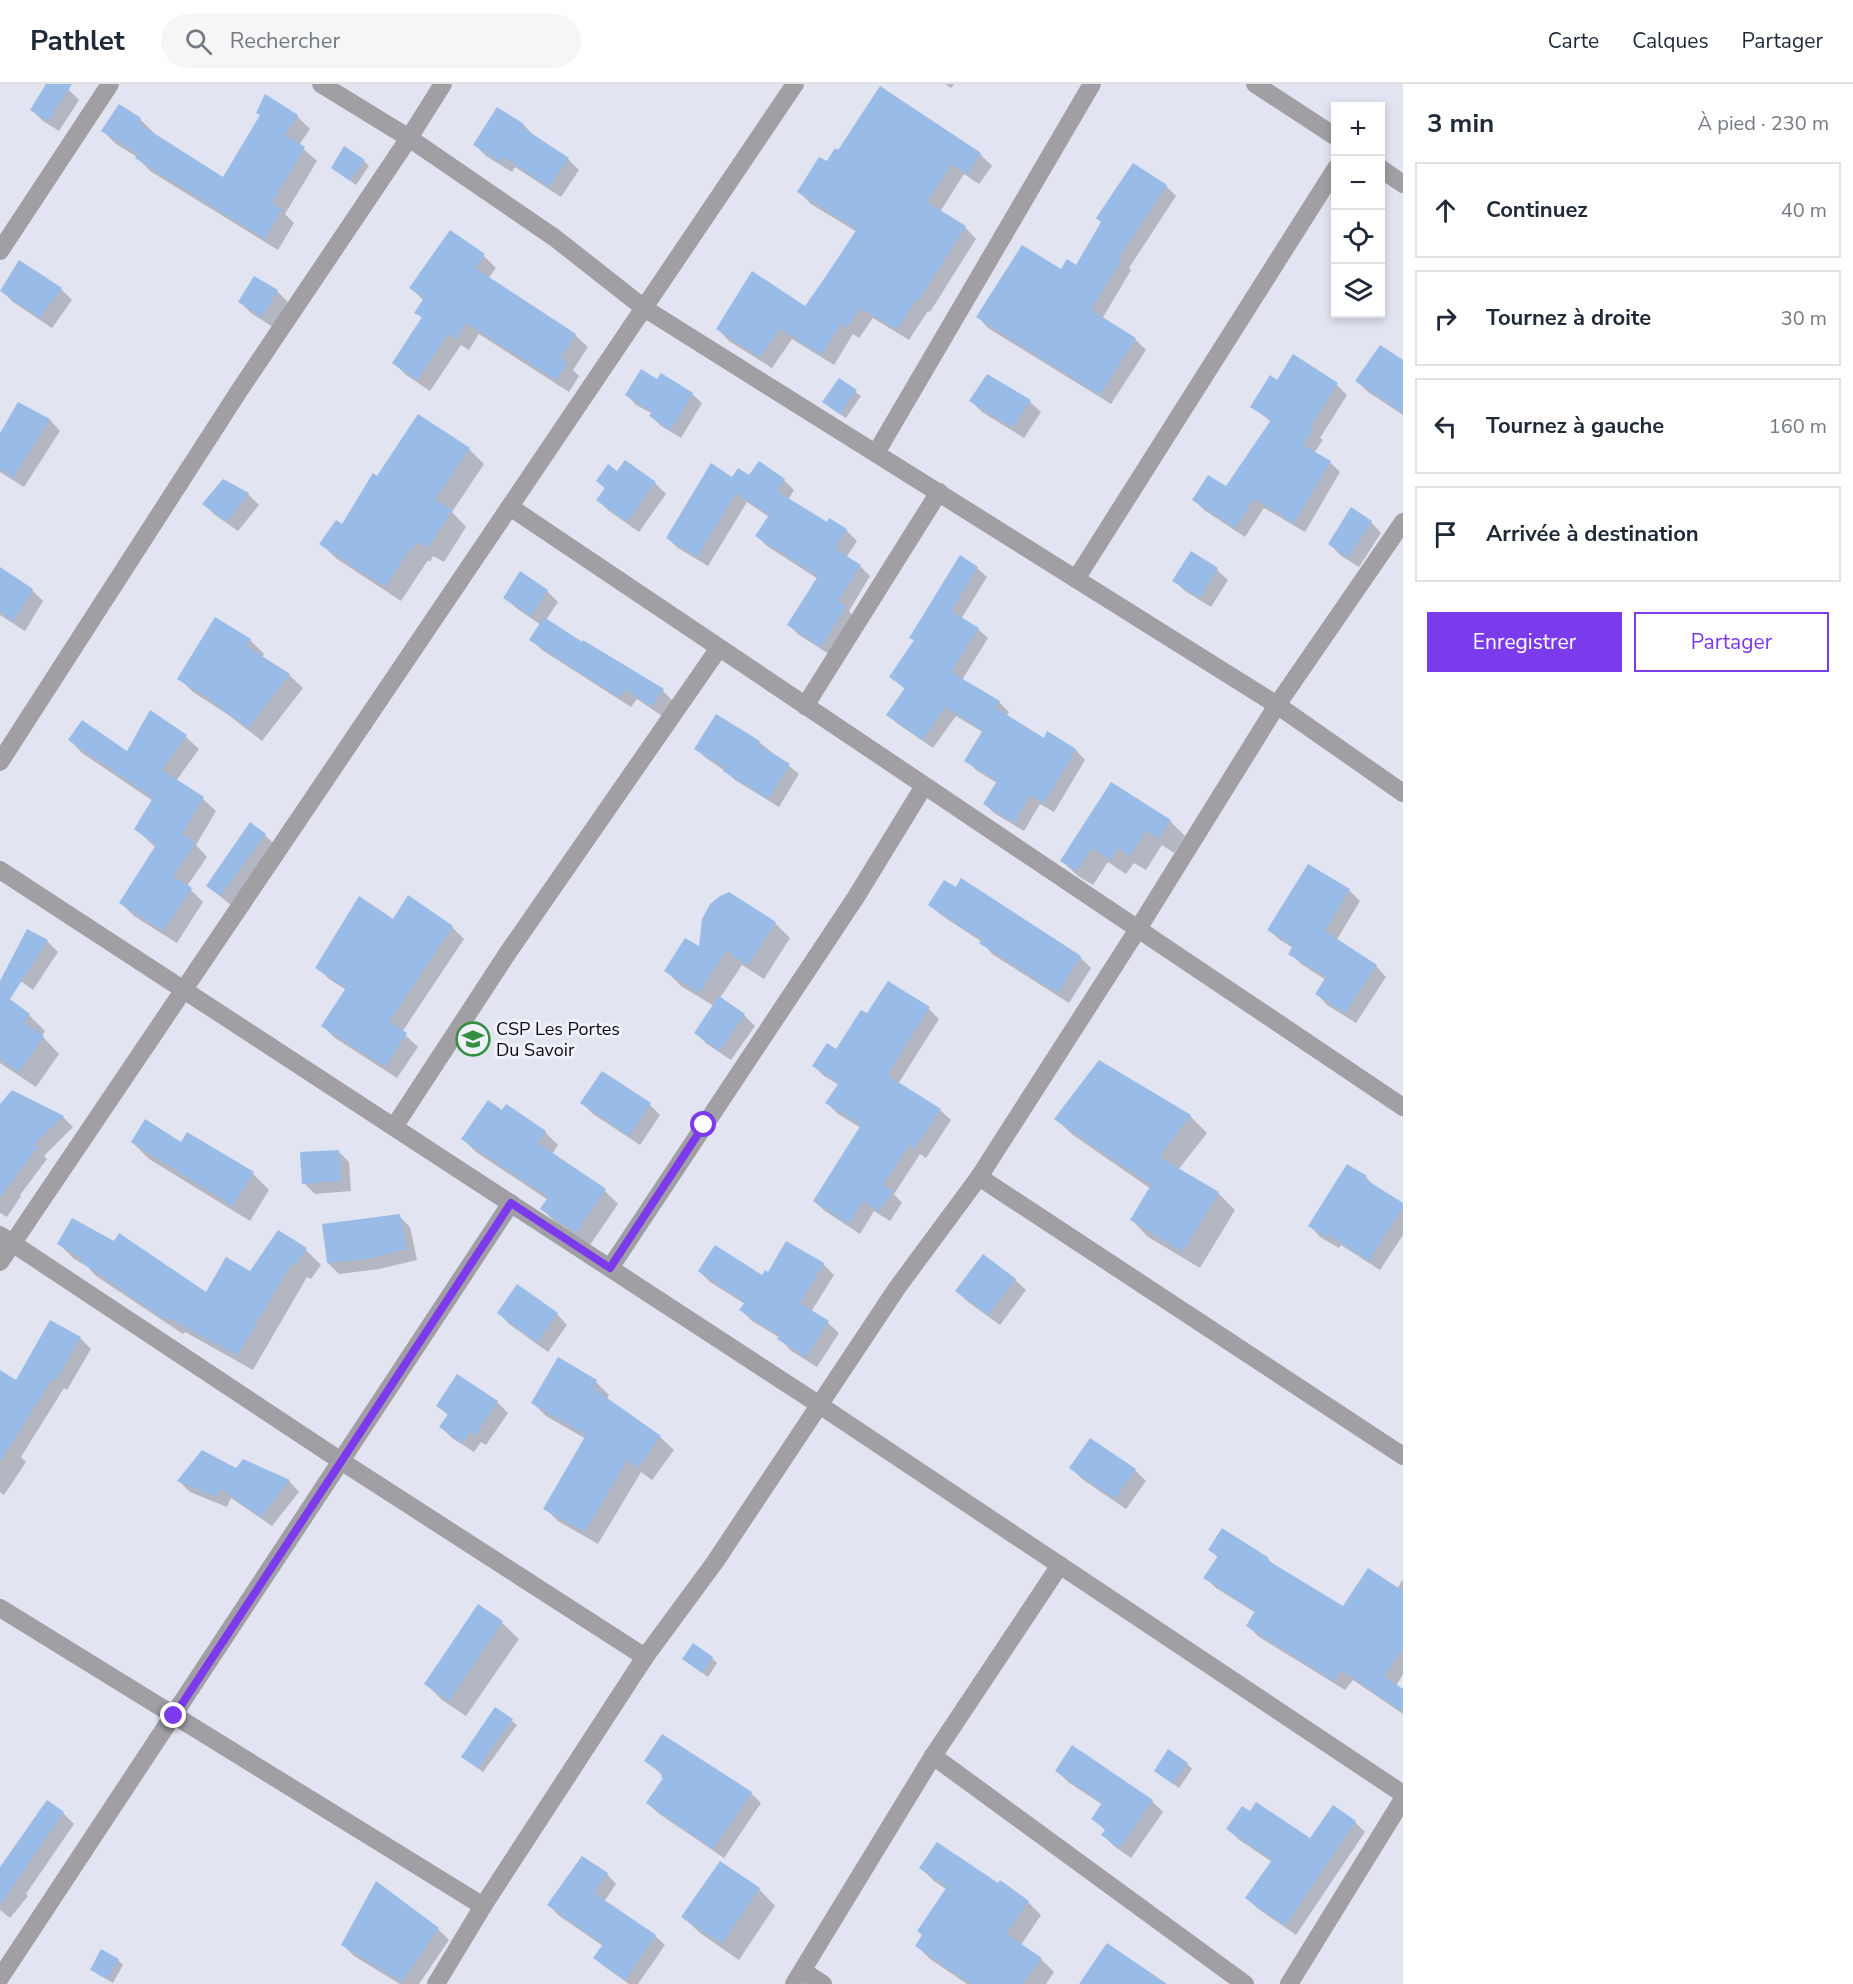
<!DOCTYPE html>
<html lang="fr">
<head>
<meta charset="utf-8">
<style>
  :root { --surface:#fff; --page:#f6f6f7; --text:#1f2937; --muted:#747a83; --line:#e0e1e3; --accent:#7c3aed }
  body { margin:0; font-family:"Nunito Sans",sans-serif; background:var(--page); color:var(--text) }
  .controls { position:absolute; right:18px; top:18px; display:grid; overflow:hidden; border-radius:0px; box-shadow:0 3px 9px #0003 }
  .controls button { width:54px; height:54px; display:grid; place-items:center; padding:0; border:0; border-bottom:2px solid var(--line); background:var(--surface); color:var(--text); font:30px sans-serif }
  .stop { position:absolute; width:18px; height:18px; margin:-14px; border:4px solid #7c3aed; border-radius:50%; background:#fff }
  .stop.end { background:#7c3aed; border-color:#fff; box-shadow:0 2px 6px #0008 }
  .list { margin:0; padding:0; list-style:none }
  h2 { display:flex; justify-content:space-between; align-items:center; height:78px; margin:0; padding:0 24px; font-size:26px }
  h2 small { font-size:20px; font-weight:400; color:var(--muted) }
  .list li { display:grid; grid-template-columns:39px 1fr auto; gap:18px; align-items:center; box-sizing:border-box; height:96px; margin:0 12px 12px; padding:0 12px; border:2px solid var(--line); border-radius:0px }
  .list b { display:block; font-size:22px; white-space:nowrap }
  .list em { font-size:20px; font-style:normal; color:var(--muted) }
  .actions { display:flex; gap:12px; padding:18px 24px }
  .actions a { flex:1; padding:14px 0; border:2px solid var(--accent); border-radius:0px; text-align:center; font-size:21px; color:var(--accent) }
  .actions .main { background:var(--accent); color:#fff }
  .icon { flex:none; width:33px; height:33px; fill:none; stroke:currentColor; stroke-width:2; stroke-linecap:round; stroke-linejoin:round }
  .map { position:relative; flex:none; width:1403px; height:1900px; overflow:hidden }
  header { display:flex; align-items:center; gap:36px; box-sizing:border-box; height:84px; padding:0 30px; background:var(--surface); border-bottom:2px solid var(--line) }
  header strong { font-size:28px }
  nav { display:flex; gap:33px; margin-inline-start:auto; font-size:21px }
  .search { width:420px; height:54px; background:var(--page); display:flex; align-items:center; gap:15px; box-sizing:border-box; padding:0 21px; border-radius:33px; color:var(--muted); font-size:22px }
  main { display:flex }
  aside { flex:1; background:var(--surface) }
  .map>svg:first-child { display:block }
</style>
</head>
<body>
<header>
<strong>Pathlet</strong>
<div class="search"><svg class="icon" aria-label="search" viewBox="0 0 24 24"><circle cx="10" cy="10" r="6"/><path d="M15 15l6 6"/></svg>Rechercher</div>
<nav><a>Carte</a><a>Calques</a><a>Partager</a></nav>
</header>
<main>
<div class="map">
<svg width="1403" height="1900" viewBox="0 0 1403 1900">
  <rect width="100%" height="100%" fill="#e2e4f2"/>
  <g fill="#0003">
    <path d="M48,0h12l8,5 11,11 -20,31 -16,-10 -11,-11z"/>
    <path d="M945,0h9l-3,4z"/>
    <path d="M497,25l27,16 10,11 34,23 11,11 -18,27 -46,-30 -3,5 -26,-16 -11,-11z"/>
    <path d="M297,32l13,13 -11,16 18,16 -32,53 9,9 -16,27 -128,-79 -13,-14 -21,-13 -13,-13 37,-12 13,13 -1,1 72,47z"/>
    <path d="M980,70l12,12 -13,18 -15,-10 -24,38 25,15 11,12 -46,73 -2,-1 -19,29 -36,-22 -14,20 -6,-4 -19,31 -42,-26 -20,29 -43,-27 -11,-12 88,-21 51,-76 -46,-28 -12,-12 28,-29z"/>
    <path d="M364,77l5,5 -13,19 -23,-17z"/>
    <path d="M1166,102l10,10 -47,72 2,2 -29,49 33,20 11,11 -35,54 -123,-76 -10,-11 83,-45 15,-5z"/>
    <path d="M484,172l12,12 -8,11 87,56 13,12 -15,23 6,6 -10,16 -90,-58 -10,16 -8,-5 -31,46 -24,-16 -12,-12 29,-44 -7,-7 8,-11 -13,-13z"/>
    <path d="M61,205l11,11 -20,28 -39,-26 -11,-11z"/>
    <path d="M277,207l11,11 -15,25 -22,-14 -11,-11z"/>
    <path d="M1293,272l44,29 10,10 -27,43 3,2 -9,13 16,9 10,10 -35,60 -41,-24 -19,29 -41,-27 -10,-10 32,-12 45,-66 -19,-16 25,-24z"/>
    <path d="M1403,278v53l-35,-23 -11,-11z"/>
    <path d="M840,296l21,16 -15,22 -17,-11z"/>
    <path d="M657,297l35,13 10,9 -21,35 -20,-12 -10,-10 2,-2 -17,-9 -9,-10z"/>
    <path d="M971,317l59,1 11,10 -17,26 -42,-26z"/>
    <path d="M19,320l31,16 10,11 -36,56 -24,-15v-36z"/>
    <path d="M469,365l15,15 -32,48 14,15 -22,35 -11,-6 -3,6 -2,-2 -27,41 -64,-42 -16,-15 21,-18 35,-48z"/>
    <path d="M618,389l37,10 11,11 -27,38 -30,-21 -11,-11 8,-11 -8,-8z"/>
    <path d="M750,393l34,3 10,10 -6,10 39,25 3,-5 16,10 11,11 -11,17 14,8 10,10 -21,35 6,7 -23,38 -33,-21 -10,-10 29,-46 -51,-33 -10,-10 12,-19 -22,-15 -39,64 -30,-18 -11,-10 66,-59z"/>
    <path d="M223,397l25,13 11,11 -21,26 -23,-16 -11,-11z"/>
    <path d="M1371,438l10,11 -22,34 -19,-12 -10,-11z"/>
    <path d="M1191,469l26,17 11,10 -17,27 -26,-16 -11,-11z"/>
    <path d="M977,484l10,9 -26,42 17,10 10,9 -26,42 37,22 10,10 -3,4 38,24 4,-7 28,17 9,10 -31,52 -14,-8 -16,27 -30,-18 -9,-9 12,-21 -21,-13 -10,-10 18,-27 -28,-17 -23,32 -35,-24 -10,-9 18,-25 -15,-13 24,-36 -4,-4z"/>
    <path d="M0,485l32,21 11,11 -18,30 -25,-16z"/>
    <path d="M547,507l11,11 -12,18 117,71 10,10 -11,15 -25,-17 -6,8 -89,-57 -11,-11 10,-14 -25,-17 -11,-11z"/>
    <path d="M250,556l14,14 -3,4 28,17 14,13 -41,53 -35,-27 -34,-22 -14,-14z"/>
    <path d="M151,629l35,24 13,12 -23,32 27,18 13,12 -20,34 11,12 -20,29 16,16 -26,41 -43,-27 -13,-13 35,-55 -20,-19 17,-28 -71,-48 -12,-13 57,13z"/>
    <path d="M759,658l40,32 -20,33 -44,-27 -10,-9 -19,-13 -10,-9z"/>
    <path d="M1112,700l58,37 15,15 -11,17 -12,-8 -16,25 -12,-7 -8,11 -18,-12 -15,23 -15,-9 -16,-15z"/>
    <path d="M250,741l15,10 11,11 -44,60 -24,-20z"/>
    <path d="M1308,782l41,24 11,11 -24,40 40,25 10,11 -30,46 -29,-18 -10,-11 9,-14 -25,-16 -11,-11 3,-5 -13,-8 -11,-10z"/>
    <path d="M962,796l118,77 11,11 -22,35 -77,-49 -10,-12 -41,-27 -11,-10 26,-16z"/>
    <path d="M729,810l46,29 15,15 -26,41 -22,-14 -22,33 24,17 11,11 -24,34 -24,-16 -11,-11 18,-27 -33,-20 -15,-15 34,-22z"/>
    <path d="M394,837l58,6 12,12 -62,93 16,15 -21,31 -62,-40 -12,-12 23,-36 -17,-11 -12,-12z"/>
    <path d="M47,857l11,11 -25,38 -14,-10z"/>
    <path d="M0,909l29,22 16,16 -3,5 17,18 -23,33 -36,-24z"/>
    <path d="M929,925l10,10 -41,65 42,26 11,10 -25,38 -6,-4 -26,40 8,9 -12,18 -16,-10 -14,23 -35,-23 -11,-10 47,-73 -23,-14 -11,-11 12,-18 -15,-9 -10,-10 22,-15 31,-36z"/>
    <path d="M1100,978l90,54 17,17 -29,37 40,23 17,17 -35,58 -52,-31 -16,-17 19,-31 -78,-54 -17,-16z"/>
    <path d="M582,1019l68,2 10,10 -20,30 -47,-31z"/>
    <path d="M0,1023l63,10 10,10 -29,29 3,3 -27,36 1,1 -14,21 -7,-4z"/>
    <path d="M502,1028l43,20 13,13 -6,9 53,37 13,13 -28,41 -35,-23 -13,-13 6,-9 -72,-48 -13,-13z"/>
    <path d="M132,1058l50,2 71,30 16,16 -19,31 -101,-62z"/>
    <path d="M338,1067l11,11 2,29 -36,3 -11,-11z"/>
    <path d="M1348,1082l18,11 11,12 26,16v30l-23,35 -39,-25 -2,3 -19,-11 -10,-11z"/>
    <path d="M399,1132l11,11 7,33 -38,9 -40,5 -11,-11z"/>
    <path d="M278,1148l28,18 15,15 -10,14 -4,-2 -54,93 -68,-38 -2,2 -87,-58 -8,-9 -14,-8 -15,-15 55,-1 92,51 44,-21z"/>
    <path d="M823,1180l11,11 -23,37 17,11 11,10 -22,34 -27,-17 -10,-12 -28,-17 -11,-11 4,-6 -35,-22 -11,-11 63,6z"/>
    <path d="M1015,1196l11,10 -26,35 -32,-23 -11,-11z"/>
    <path d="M499,1229l58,1 10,11 -19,27 -39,-28z"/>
    <path d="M80,1254l11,11 -24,41 -3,-2 -43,69 5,5 -22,33 -4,-3v-120l17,10z"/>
    <path d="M596,1298l13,13 -2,4 53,38 14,13 -22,30 -11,-8 -43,72 -40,-23 -13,-13 41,-69 -40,-23 -13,-13z"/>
    <path d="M497,1318l11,11 -22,32 -5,-3 -7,10 -22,-14 -11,-11 8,-11 -11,-10z"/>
    <path d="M1071,1384l64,2 11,11 -20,28 -44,-30z"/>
    <path d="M237,1386l52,11 10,11 -27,34 -41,-28 -4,9 -37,-15 -11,-11z"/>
    <path d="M1223,1447l45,28 7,7 68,42 54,-19 6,-10v95l-7,12 7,4v24l-50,-34 -8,10 -86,-53 -11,-11 8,-13 -40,-25 -11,-11 13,-19 -8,-9z"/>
    <path d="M478,1522l24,17 17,16 -53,77 -24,-16 -16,-16z"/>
    <path d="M712,1574l5,5 -9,14 -24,-18z"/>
    <path d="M512,1637l5,4 -34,47 -21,-15z"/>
    <path d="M646,1676l105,33 10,10 -37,55 -66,-45 -10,-10 17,-25z"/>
    <path d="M1187,1680l5,5 -13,19 -18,-13z"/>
    <path d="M1057,1687l95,30 11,11 -32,46 -17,-12 -11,-11 3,-4 -13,-12 10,-14 -35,-23z"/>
    <path d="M63,1729l11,11 -48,70 2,2 -18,22 -10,-8v-40z"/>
    <path d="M1355,1738l10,10 -69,103 -39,-27 -10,-10 25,-36 -34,-23 -10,-10 82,11z"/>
    <path d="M921,1784l77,17 30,17 13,13 -20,30 20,14 13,13 -8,12h-79l-37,-25 -13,-13 30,-56 -13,-9z"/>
    <path d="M607,1790l9,10 -12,18 51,34 10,9 -27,39h-9l-24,-17 -10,-9 8,-12 -45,-31 -9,-10z"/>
    <path d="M759,1805l16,17 -36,54 -39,-27 -17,-16z"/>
    <path d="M438,1845l11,11 -30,44h-19l-46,-28 -11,-11z"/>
    <path d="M118,1876l5,5 -10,18 -16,-9 -5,-5z"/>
  </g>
  <g fill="#98bce7">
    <path d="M46,0h26l-24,38 -18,-12z"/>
    <path d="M880,2l101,67 -14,21 -15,-10 -25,38 39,24 -48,75 -2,-1 -19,30 -37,-22 -13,20 -6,-4 -19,31 -42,-26 -20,28 -44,-28 36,-58 53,35 21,-30 31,-47 -60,-37 22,-35 8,4 8,-13 3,2z"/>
    <path d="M265,10l33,21 -13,20 20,12 -33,56 10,6 -17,30 -130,-81 3,-4 -37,-23 18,-27 22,14 -3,5 85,54 37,-62 -4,-2z"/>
    <path d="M497,23l27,17 -2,3 47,31 -20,29 -45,-30 -3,5 -28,-17z"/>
    <path d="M344,62l21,14 -15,21 -19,-13z"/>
    <path d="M1133,79l34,22 -48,72 3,2 -31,51 45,28 -36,57 -124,-78 46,-72 39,24 6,-10 9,6 25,-43 -5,-4z"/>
    <path d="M450,146l35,24 -10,14 101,66 -15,24 7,4 -12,18 -90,-57 -10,16 -8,-5 -31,46 -25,-17 30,-46 -8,-4 10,-15 -15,-10z"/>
    <path d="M19,176l43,28 -22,30 -40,-27z"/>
    <path d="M254,192l24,14 -16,27 -24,-15z"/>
    <path d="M1380,261l23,15v53l-48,-32z"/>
    <path d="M1293,270l45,29 -28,44 3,2 -10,16 28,16 -37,62 -40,-24 -19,29 -43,-28 16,-25 18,11 45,-66 -21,-13 20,-32 7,5z"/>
    <path d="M641,285l16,10 4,-6 32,20 -22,37 -22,-14 3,-4 -27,-17z"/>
    <path d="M987,290l44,26 -18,28 -44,-27z"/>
    <path d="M839,294l18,12 -17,24 -18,-12z"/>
    <path d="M18,318l32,17 -37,59 -13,-9v-36z"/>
    <path d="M418,330l52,34 -35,52 17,10 -24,38 -10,-6 -4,6 -2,-2 -27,41 -66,-43 17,-24 6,4 31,-51 4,3z"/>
    <path d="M625,376l31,22 -29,40 -31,-22 9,-12 -9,-7 12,-17 9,7z"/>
    <path d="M759,377l26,18 -8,12 50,31 2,-4 18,11 -12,20 26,16 -23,36 8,6 -25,40 -34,-22 31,-49 -63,-40 14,-21 -33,-22 -39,64 -31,-19 45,-75 21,14 6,-9 11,7z"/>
    <path d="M223,395l26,14 -22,29 -25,-18z"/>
    <path d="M1351,423l21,14 -24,37 -20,-14z"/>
    <path d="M1191,467l27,17 -18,30 -28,-17z"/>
    <path d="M960,471l18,12 -27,44 28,17 -28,44 49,29 -4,7 48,30 3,-7 29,18 -32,54 -14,-8 -16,28 -31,-19 14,-23 -33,-20 19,-31 -38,-23 -22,33 -37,-25 19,-27 -16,-11 25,-37 -5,-2z"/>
    <path d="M0,483l33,22 -19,32 -14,-9z"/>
    <path d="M520,487l28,19 -17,26 -28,-18z"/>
    <path d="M215,533l36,22 -5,7 44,28 -42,54 -32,-23 1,-1 -40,-25z"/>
    <path d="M544,533l38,25 1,-2 81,49 -13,18 -26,-18 -5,9 -91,-58z"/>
    <path d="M150,626l37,25 -25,35 42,27 -22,37 14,9 -23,33 19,12 -29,43 -44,-28 37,-58 -22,-16 19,-31 -85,-58 14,-20 45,31z"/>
    <path d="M716,630l44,27 -2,3 32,20 -22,35 -45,-28 2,-3 -31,-19z"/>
    <path d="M1111,698l60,38 -13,19 -12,-8 -16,25 -12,-8 -7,12 -19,-12 -15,23 -17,-10z"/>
    <path d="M250,738l16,12 -46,62 -14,-10z"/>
    <path d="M1308,780l42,25 -25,42 52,34 -32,48 -30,-19 11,-17 -38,-23 5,-8 -26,-16z"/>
    <path d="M961,794l120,78 -23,37 -79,-50 3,-3 -54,-35 16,-25 12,7z"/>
    <path d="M729,808l47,30 -28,43 -22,-14 -27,42 -35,-22 21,-33 14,8 3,-27 8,-15 10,-8z"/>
    <path d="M408,811l45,31 -64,96 18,11 -22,34 -64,-41 25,-38 -31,-20 44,-72 34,23z"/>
    <path d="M27,845l21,11 -38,59 20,15 -7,9 21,13 -25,36 -19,-13v-78z"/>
    <path d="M888,897l42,26 -43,68 54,34 -26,40 -6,-4 -26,40 10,6 -14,21 -16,-11 -14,23 -36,-23 48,-76 -36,-22 14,-20 -27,-17 15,-23 9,6 25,-39 6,3z"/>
    <path d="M719,912l26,18 -25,37 -26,-18z"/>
    <path d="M1099,976l92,55 -32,42 60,35 -36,60 -53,-32 21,-35 -97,-66z"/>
    <path d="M602,987l49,32 -22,33 -49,-33z"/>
    <path d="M12,1006l52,26 -31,29 5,2 -38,50v-93z"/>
    <path d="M488,1016l14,10 4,-6 40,27 -8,12 68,46 -30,44 -36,-24 8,-12 -87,-58z"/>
    <path d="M145,1035l36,23 6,-10 67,40 -21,34 -102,-64z"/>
    <path d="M339,1066l2,31 -39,3 -2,-32z"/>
    <path d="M1347,1080l20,12 -2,3 38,24v4l-34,54 -40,-26 -1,3 -20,-12z"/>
    <path d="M400,1130l7,35 -40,10 -40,4 -5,-39z"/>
    <path d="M72,1134l42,23 5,-8 87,59 20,-35 24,14 28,-41 29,18 -11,17 -4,-2 -55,93 -68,-38 -2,3 -87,-60 1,-3 -24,-14z"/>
    <path d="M786,1157l38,22 -24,40 29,18 -23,36 -29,-18 3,-3 -41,-26 6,-8 -47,-31 17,-26 47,30 3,-5 3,2z"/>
    <path d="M983,1170l33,25 -28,36 -33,-24z"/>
    <path d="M517,1200l41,29 -21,29 -40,-29z"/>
    <path d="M50,1236l31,17 -25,43 -3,-2 -53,84v-92l16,10z"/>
    <path d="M558,1273l39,23 -4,8 68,48 -23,32 -11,-8 -42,72 -42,-23 43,-74 -55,-32z"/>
    <path d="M457,1290l41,27 -23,35 -5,-4 -7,11 -24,-16 9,-13 -12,-8z"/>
    <path d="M1090,1354l46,31 -21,30 -46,-31z"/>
    <path d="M202,1366l34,18 7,-9 47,21 -29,37 -40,-28 -5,8 -39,-16z"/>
    <path d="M1222,1444l47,30 -2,2 76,46 25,-38 35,23v58l-19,27 19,13v23l-62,-42 -7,11 -88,-55 9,-15 -52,-33 15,-22 -10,-6z"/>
    <path d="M478,1520l25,17 -54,80 -25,-17z"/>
    <path d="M693,1559l20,14 -11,16 -20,-14z"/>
    <path d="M495,1623l18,12 -35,49 -17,-11z"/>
    <path d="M662,1650l90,58 -39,57 -67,-46 17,-25 -2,-1 2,-3 -19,-13z"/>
    <path d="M1072,1661l81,55 -33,48 -19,-13 5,-6 -15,-10 11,-16 -47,-32z"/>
    <path d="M1168,1665l20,14 -15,21 -19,-13z"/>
    <path d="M47,1716l17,12 -64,93v-38z"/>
    <path d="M1256,1718l54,36 23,-33 23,16 -71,105 -40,-28 27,-38 -46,-31 16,-23 8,5z"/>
    <path d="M937,1758l61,41 2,-3 29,21 -23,33 36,24 -19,26h-52l-56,-38 7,-11 -5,-4 30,-44 -28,-19z"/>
    <path d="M582,1772l26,17 -14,20 62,42 -31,45 -32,-22 10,-14 -56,-39z"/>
    <path d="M720,1777l40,27 -38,56 -41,-27z"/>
    <path d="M376,1797l63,47 -37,54 -61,-37z"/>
    <path d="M1107,1859l60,41h-88z"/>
    <path d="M101,1865l18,10 -11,20 -18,-9z"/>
  </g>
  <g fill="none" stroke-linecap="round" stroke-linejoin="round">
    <g stroke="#a19ea4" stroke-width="18">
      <path d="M321,0l88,54 146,100 89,70 633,397 126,88"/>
      <path d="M1255,0l81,53"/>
      <path d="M1380,84l23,16"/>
      <path d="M0,167l110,-167"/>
      <path d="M876,369l216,-369"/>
      <path d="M510,423l893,600"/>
      <path d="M1076,495l260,-411"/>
      <path d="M805,622l134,-214"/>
      <path d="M0,678l239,-371 170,-253 34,-54"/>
      <path d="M0,786l818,534 585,390"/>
      <path d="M394,1043l115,-176 210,-303"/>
      <path d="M979,1093l424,279"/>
      <path d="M0,1151l341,226 304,196"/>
      <path d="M0,1178l795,-1178"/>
      <path d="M610,1184l246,-371 68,-111"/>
      <path d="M0,1524l483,298"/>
      <path d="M933,1672l312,228"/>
      <path d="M803,1887l20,13"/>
      <path d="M0,1894l511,-775"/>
      <path d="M436,1900l47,-78 162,-249 70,-95 182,-274 82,-111 159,-248 139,-224 126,-183"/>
      <path d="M794,1900l139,-228 127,-191"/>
      <path d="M1289,1900l114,-185"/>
    </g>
  </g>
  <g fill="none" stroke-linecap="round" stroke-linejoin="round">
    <path stroke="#7c3aed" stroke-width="8" d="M174,1632l337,-513 99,65 94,-143"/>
  </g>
  <defs>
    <symbol id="school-ring" viewBox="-11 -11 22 22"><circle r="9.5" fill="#f0f1fd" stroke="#348f41" stroke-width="1.5"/><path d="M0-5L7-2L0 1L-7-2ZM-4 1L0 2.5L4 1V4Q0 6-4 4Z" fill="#348f41"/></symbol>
  </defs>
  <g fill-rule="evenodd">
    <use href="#school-ring" x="454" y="936" width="38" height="38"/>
  </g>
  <g text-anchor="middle" stroke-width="6" stroke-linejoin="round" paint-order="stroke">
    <g font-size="18" fill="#0b0b10" stroke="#f0f1fd" text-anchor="start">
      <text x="496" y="951">CSP Les Portes<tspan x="496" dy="21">Du Savoir</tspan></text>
    </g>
  </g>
</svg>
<div class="controls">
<button>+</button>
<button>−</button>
<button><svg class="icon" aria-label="locate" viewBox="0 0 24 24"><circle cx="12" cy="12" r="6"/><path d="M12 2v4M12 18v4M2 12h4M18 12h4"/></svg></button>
<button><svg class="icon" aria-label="layers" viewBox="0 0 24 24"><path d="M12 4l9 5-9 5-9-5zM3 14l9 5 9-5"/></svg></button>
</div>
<div class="stop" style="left:704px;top:1041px"></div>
<div class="stop end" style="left:174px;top:1632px"></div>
</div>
<aside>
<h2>3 min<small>À pied · 230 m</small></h2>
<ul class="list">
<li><svg class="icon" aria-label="ahead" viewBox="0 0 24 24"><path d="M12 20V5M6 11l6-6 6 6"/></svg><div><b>Continuez</b></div><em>40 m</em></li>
<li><svg class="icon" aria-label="right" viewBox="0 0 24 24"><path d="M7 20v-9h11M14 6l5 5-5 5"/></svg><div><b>Tournez à droite</b></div><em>30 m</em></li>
<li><svg class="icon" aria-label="left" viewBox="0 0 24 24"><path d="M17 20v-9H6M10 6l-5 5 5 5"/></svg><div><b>Tournez à gauche</b></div><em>160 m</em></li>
<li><svg class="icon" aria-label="arrive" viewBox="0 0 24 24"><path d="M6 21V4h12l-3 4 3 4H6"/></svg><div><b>Arrivée à destination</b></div></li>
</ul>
<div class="actions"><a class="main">Enregistrer</a><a>Partager</a></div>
</aside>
</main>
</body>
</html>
